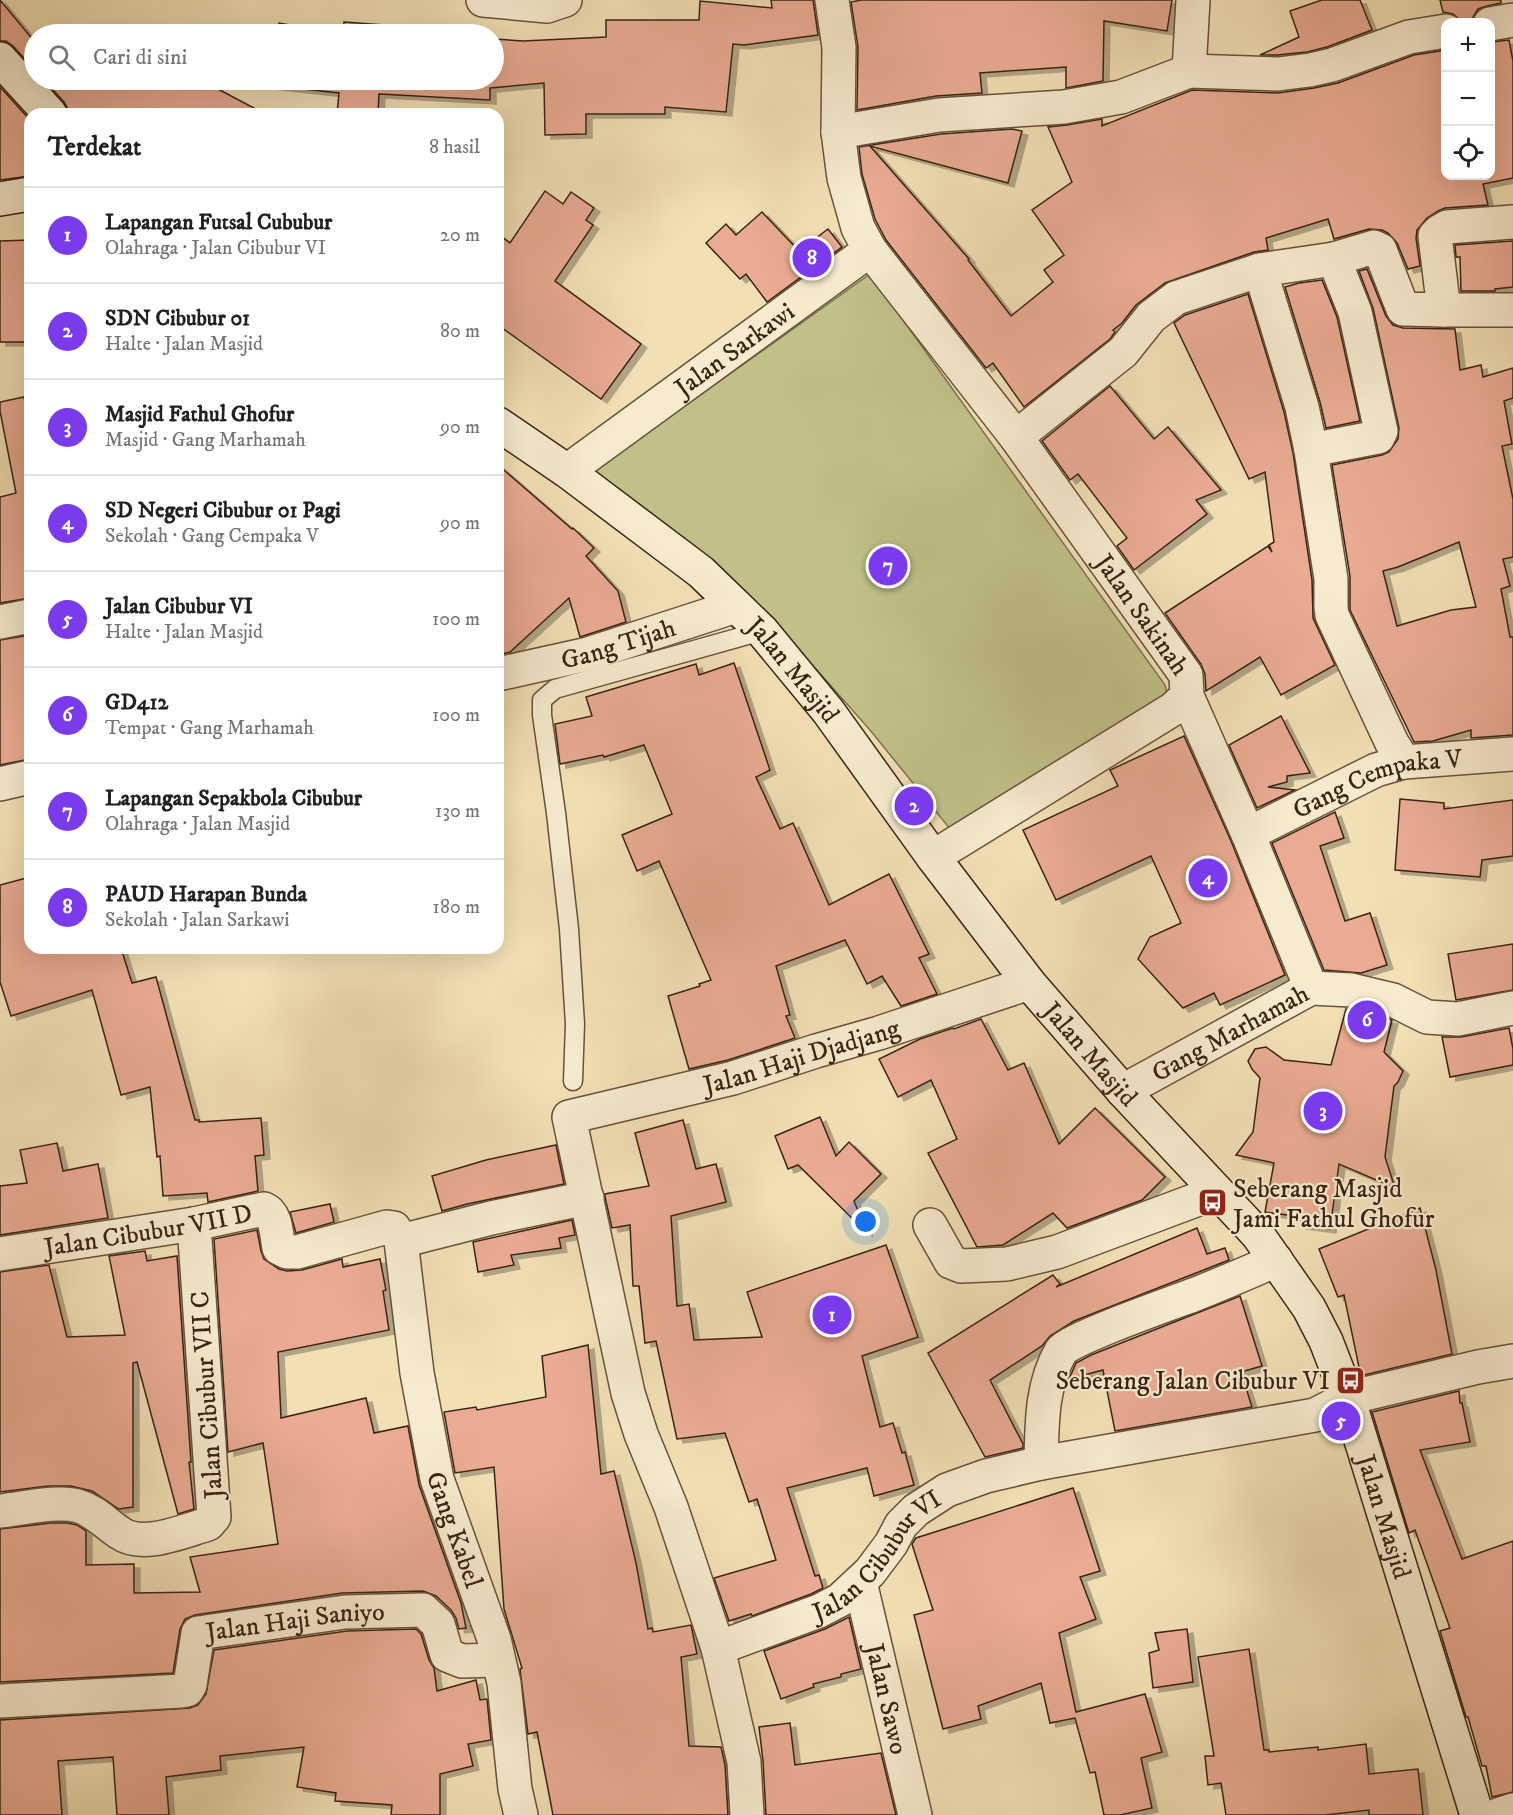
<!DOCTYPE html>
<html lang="id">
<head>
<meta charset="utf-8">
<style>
  :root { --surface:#fff; --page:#f2f2f2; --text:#202124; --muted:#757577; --line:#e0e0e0; --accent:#7c3aed }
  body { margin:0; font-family:"IM FELL DW Pica",serif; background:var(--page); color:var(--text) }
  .controls { position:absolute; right:18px; top:18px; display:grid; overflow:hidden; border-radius:12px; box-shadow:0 6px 24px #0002 }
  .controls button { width:54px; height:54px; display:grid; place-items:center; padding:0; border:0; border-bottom:2px solid var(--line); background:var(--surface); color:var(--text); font:30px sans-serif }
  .you { position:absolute; left:866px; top:1222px; width:21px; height:21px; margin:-15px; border:4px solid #fff; border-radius:50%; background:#1a73e8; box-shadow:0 0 0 9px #1a73e833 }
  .badge { display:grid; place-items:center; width:39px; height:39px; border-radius:50%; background:var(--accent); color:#fff; font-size:20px; font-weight:700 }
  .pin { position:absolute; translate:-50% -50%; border:3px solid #fff; box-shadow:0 2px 6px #0006 }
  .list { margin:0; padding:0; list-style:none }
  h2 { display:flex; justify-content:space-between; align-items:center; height:78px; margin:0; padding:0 24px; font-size:26px }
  h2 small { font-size:20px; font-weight:400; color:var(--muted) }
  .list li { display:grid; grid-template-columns:39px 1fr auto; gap:18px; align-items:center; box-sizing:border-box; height:96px; padding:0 24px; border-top:2px solid var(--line) }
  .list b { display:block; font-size:22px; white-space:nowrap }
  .list p { margin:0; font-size:20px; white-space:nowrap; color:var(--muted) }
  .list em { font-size:20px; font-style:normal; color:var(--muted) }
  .icon { flex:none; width:33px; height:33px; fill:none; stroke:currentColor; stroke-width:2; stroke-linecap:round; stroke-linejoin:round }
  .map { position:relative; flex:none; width:1513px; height:1815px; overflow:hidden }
  .search { position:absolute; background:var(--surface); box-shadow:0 6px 24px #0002; left:24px; top:24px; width:480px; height:66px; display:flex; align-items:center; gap:15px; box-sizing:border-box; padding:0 21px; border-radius:33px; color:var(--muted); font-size:22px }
  .panel { position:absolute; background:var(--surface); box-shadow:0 6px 24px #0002; left:24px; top:108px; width:480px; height:846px; border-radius:18px }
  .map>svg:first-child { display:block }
</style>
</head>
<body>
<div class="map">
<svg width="1513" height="1815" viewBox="0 0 1513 1815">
  <defs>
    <filter id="shadow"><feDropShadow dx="6" dy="4" stdDeviation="0" flood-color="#0004"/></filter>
  </defs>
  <rect width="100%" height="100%" fill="#f2e0b5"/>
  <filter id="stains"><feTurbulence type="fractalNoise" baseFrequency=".00333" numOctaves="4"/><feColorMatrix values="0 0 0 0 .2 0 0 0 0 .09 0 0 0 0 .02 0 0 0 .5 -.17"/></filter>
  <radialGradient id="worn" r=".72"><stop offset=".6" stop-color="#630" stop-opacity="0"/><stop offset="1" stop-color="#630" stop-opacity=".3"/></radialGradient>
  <path fill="#c1c089" stroke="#7d724e" stroke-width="1.5" d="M870,274l295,411 3,12 -213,138 -85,-105 -54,-61 -79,-72 -153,-119z"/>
  <g fill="#eaab92" stroke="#392314" stroke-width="1.5" fill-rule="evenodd" filter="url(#shadow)">
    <path d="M0,0l34,41v28l-21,-23 -7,-5h-6z"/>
    <path d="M771,0h42l5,35 -74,10 -11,-1 -7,68 -61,-5v7h-79v20l-41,1 -1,-52 -54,5v12l-111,-6 -1,20h-41l2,-21 -71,-8 1,-5h225v-41l29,2 83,-4v-17h93l1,-19 72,7z"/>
    <path d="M861,0h311l-5,31 -63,-10 -1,60 -37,7v-21l-86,6 2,20 -46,3 -79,14 1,-63 -7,-45z"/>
    <path d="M1322,0h38l12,30 -45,17 -20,5 -30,3h-17l39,-18 -9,-26z"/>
    <path d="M1440,0h61v3l-14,3 -9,3 -5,8 -1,5h-10l-9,-8 -10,-2z"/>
    <path d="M344,22l40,3v6l46,3h-153l2,-11 64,11z"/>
    <path d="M1509,40l4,21v117l-30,6 5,21 -43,3 -7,3 -11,7 -10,12 -1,8 4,28 -12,3 -11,-26 -9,-10 -6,-3 -13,-1 -35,10 -6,-20 -62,19 2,12 -14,2 -89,31 -29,22 -14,18 -9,7 2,2 -5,7 -86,68 -31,-44 -7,5 -100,-128 -11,-21 -13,-45 -3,-27 82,-13 71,-5 10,2 -14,52 -138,-37 99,113 -1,1 43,56 42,-34 -9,-12 20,-15 -32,-45 40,-28 -24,-55 19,-2 35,-6v7l90,-36 86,3 36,-5 24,-5 76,-28 32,-5v126h45v-134z"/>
    <path d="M44,80h157l64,34h-197v-5l-4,-7z"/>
    <path d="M0,87l30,33v56l-30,4z"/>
    <path d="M545,191l18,13 8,-12 23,16 -8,12 7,5 -38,56 86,63 -40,55 -103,-74v-91l12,9z"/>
    <path d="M762,212l37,39 29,-22 14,18 -75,55 -21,-28 -6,5 -34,-36 20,-19 10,11z"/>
    <path d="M30,240v102h-30v-101z"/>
    <path d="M1513,241v46l-18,2v2h-34l-1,-34h-4l-1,-12z"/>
    <path d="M1367,269l19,47 7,9 10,3 52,1 5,41 21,-5 2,12 30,-9v30l-9,3 8,43 -10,2 11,53v58l-10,2 7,27 -9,3 9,48h3v98l-42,3v-8l-38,11 -19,1 -64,-132v-34l-18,-111 50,-10 7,-3 9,-13 1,-11 -26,-120 -14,-37zM1459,542l17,65 -25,3 -54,16 -14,-55 15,-4z"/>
    <path d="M1322,280l15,37 23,104 -34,7 -6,-26 -35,-115 14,-4z"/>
    <path d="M1248,294l36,118 9,41 19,127 1,38 22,47 -54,30 -21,-38 -54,34 -1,-17 -4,-10 -36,-51 103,-67 4,6 -3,-7 5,-3 -9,-70 -16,7 -75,-156 11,-8z"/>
    <path d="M1110,386l44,53 14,-12 53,63 -25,10 11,14 -73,56 -17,-24 10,-8 -49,-64 -8,6 -28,-39z"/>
    <path d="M24,397l6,31v170l-30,5v-106l16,-4 -16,-82v-9z"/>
    <path d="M498,465l74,64 1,-1 21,20 -8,8 32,35 8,31 -46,15 -11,-39 -59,54 -12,3z"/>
    <path d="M30,635v124l-30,6v-125z"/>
    <path d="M734,663l36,107 -14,7 24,52 13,-6 36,82 60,-31 40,80 -10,4 18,36 -36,12 -19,-30 -15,8 -22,-44 -69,26 14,49 -4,1 9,22 -67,22 -39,9 -21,-73 32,-10 -1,-2 12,-4 -52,-119 -22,10 -15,-36 50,-21 -28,-69 -40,12 -1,-2 -43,9 -5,-40 37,-8 -6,-19 110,-33 3,11z"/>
    <path d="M1281,716l29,57 -23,3v6l-19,5 27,3 -38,18 -28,-63z"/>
    <path d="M1184,736l47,105 54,134 -65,30 -6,-12 -31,15 -45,-49 12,-22 31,-14 -30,-67 -95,44 -33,-70 95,-44 -8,-16z"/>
    <path d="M1400,799l44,4v6l69,-9v56l-31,4 -2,17 -85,-7z"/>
    <path d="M1335,812l9,26 -24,8 25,75 25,-8 17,52 -26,8 -37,-3 -52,-127z"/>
    <path d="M30,877v71h91l11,35 24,-6 39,143h4v2l62,-4 3,37 -9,1 3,35 -50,11 -1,-9 -44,3 -3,-40 -3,1 -7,-70 -29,8 -29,-105 -81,26 -11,-34v-97z"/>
    <path d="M1513,944v46l-57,10 -8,-46z"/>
    <path d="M1346,1009l46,11 -8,32 19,19 -5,11 -4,4 -9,71 10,31 -56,-24 -9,65 -29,-4 1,-8 -37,-5 9,-49 -38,-8 17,-23 7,-54 -8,-9 -4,-8 7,-12 11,-2 18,13 47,5z"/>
    <path d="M981,1019l27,51 16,-7 35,81 36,-36 70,69 -23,23 -75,28 -14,-15 -50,32 -26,2 -49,-94 29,-14 -26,-59 -33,17 -19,-38 41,-20 33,-11 1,1z"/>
    <path d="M1509,1028l4,21v16l-63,12 -8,-40h19z"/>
    <path d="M820,1117l16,39 13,-14 32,32 -27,27 13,32 -69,-68 -10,4 -13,-33z"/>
    <path d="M683,1120l13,49 20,-5 10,38 -55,14 6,90 12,-2 5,36 68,-3 -15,-45 139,-47 32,92 -56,19 18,71 13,-4 9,30 3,-1 9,33 -40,11 -7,-28 -80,20 28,88 4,-1 4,13 -12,6 -59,22 -1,-2 -22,7 -15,-43 62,-18 -19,-61 -8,3 -24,-69 -48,6 -21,-98 -11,2 -6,-57h-6l-3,-61 -18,3 -7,-31v-3l44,-8 -14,-53z"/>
    <path d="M57,1143l6,28 35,-7 10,54 -108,17v-49l27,-3 -7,-33z"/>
    <path d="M556,1145l8,39 -97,20 -25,7 -10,-35 54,-16z"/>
    <path d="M330,1204l4,18 -38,11 -6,-21z"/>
    <path d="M1420,1208l16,62 16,84 -92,22 -4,-8 3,-1 -15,-72 -6,2 -19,-48z"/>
    <path d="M572,1220l3,15 -16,3 2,10 -50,7 3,10 -36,7 -5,-30z"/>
    <path d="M1197,1228l10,26 18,-6 4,12 -155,61 -24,15 -8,10 -52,34 33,64v4l-38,9 -57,-104 125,-78 7,9 -4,3z"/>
    <path d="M257,1230l4,21 3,8 15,10 8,2 15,-1 40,-11 1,8 37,-8 6,31 -3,1 6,39 -111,22 3,66 85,-20 8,35 34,-7 11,59 42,118 5,25 -7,1 -3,-11 -5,-8 -15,-14 -13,-5 -81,2 -147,22 -10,4 -5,10 -7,44 -173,9v-153l51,-6h16l10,2 9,6v34l48,-1v29l66,-1 -10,-35 88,-13 -15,-101 -35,9 -14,-213z"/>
    <path d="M145,1251l2,10 30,-5 14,206h-2l5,47 -16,5 -41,-152 -4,1v144l-14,2 -27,-18 -21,-5h-23l-48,6v-220l49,-7 18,72 58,-2 -16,-79z"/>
    <path d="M1240,1296l22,70 -21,6 11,35 -137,24 -12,-61 -34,9 7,-16 15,-8z"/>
    <path d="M588,1345l13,129 13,-3 22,92 12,66 4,-1 1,4 38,-7 6,29 -16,3 8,89 32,1 4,18 3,50h-175l-16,-83 -9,2 -8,-65 2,-1 -18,-59 -10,-142 -39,6 -11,-61 32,-5 1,3 69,-13 -4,-41z"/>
    <path d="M1459,1391l1,12h2l8,39 -50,8 42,109 51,-18v251l-21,5 -6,-31h-4l-14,-49h-2l-26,-86 10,-3 -35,-98 -6,3 -37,-121z"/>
    <path d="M1073,1488l27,83 -20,6 16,42 -37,14 17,79 69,-18 17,58 -21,6 11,50 -32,7h-16l-9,-43 -5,1 -15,-55 -25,5 -9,-40 -63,23 3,13 -38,10 -29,-114 19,-5 -21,-66 4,-6z"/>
    <path d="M849,1617l12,52 -20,5v3l-28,7 1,3 -33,12 -17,-48 61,-22z"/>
    <path d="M416,1629l5,5 8,26 5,8 3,23 39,-11 4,20 7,-1 4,41 -23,4 5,22 -33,8v41h-49l1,-10 -57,-4 1,-8 -39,-6 7,-40 -84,9 1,14 -55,7 3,38h-52l-4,-58 -55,4 4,54h-62v-95l190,-12 8,-3 8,-11 8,-44 133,-19z"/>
    <path d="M1187,1629l6,53 -40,6 -4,-35 10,-3 -4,-17z"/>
    <path d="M1249,1649l15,101h5v2l49,-5v3l48,-6 3,30 49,-5 5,46h-54v-5l-44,5h-99l-5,-32 -13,2 -3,-29h9l-16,-99z"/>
    <path d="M790,1723l5,42 86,-12 15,62h-130l-3,-54 -4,-34z"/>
  </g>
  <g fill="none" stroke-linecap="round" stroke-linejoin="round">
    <defs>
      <path id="lane" d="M573,1081l2,-57 -6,-95 -13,-116 -14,-98v-15l13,-11 207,-58"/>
      <g id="street">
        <path d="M483,0l64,6 18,-6"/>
        <path d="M1490,24l23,-4"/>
        <path d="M1189,71l4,-71"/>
        <path d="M838,132l101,-17 125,-8 57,-10 68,-26 89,3 32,-4 22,-5 77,-28 37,-6"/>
        <path d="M870,250l146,187 107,-85 28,-35 25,-19 84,-28 74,-11 40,-12 6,3 23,59 41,1 -9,-74 5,-5 7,-4 66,-5"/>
        <path d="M1260,270l42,137 9,43 67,-13 3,-6 -26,-119 -21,-53"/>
        <path d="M1444,310h69"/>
        <path id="s1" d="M1016,437l170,238 1,21 61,138 63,154"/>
        <path d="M1311,450l20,129v28l1,8 60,128 12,19"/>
        <path id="s2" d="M567,471l303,-221 -12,-22 -14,-50 -6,-46 1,-85 -7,-47"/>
        <path d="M0,622l30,-6"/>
        <path id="s3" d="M498,674l90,-20 148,-48"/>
        <path d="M0,784l30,-7"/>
        <path id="s4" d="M1248,834l128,-64 28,-8 109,-8"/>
        <path d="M933,857l240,-148 14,-13"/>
        <path id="s5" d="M1123,1091l188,-103 40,2 42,10 34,17 31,2 55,-11"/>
        <path d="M930,1225l21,37 10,4 46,-2 50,-12 160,-60"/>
        <path d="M401,1241l90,-23 96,-20"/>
        <path id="s6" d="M0,1254l194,-30 70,-15c13,5 12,26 15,39l8,4h10l90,-25 7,1 7,13 16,132 20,106 57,160 10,44 11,106 6,26"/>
        <path d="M1041,1463c1,-39 0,-77 20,-112 8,-12 114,-49 135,-57 27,-11 54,-22 80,-34"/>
        <path d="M0,1511c22,-2 57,-11 78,-5 17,5 28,18 42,27 23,16 63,-2 88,-9l6,-7 -20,-293"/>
        <path id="s7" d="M860,1582l55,233"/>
        <path id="s8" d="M718,1648l101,-37 21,-11 30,-28 21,-28 10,-19 15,-15 31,-20 39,-14 55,-13 274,-48 33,-17 130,-31 35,-6"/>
        <path id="s9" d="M0,1701l181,-10 6,-1 3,-5 8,-52 147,-21 78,-2 15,14 9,31 15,6 36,-1"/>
        <path id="s10" d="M747,1815l-3,-53 -26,-114 -47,-141 -30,-73 -13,-41 -59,-276 164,-39 83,-27 63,-18 150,-50"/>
        <path d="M1498,1815l15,-5"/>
      </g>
      <g id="secondary">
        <path d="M0,59l50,55"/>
        <path d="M0,199l30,-5"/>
        <path id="s11" d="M498,424l69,47 134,101 61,59 66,80 105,146 96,126 94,108 135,144 51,73 17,33 22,57 129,417"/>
      </g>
    </defs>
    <use href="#lane" stroke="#67523c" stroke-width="21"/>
    <use href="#street" stroke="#67523c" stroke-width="36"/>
    <use href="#secondary" stroke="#392314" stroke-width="36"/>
    <use href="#lane" stroke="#f7ebcf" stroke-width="18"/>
    <use href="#street" stroke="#f7ebcf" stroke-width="33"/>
    <use href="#secondary" stroke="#f7ebcf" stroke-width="33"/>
  </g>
  <defs>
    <symbol id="bus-square" viewBox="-11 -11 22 22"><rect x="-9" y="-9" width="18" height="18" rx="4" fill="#8f2418" stroke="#f7ebcf"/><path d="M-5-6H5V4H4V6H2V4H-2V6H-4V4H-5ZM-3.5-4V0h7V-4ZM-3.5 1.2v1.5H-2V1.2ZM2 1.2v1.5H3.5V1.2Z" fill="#fff"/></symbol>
  </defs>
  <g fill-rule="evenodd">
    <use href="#bus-square" x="1196" y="1186" width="33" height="33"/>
    <use href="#bus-square" x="1334" y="1364" width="33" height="33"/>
  </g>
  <g text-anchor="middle" stroke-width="4.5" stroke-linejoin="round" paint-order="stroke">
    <g font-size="26" fill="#392314" stroke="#f7ebcf">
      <text dy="9" stroke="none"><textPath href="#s2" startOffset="207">Jalan Sarkawi</textPath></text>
      <text dy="9" stroke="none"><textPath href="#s1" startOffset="218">Jalan Sakinah</textPath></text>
      <text dy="9" stroke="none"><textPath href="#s3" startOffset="124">Gang Tijah</textPath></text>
      <text dy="9" stroke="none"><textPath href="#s11" startOffset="386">Jalan Masjid</textPath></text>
      <text dy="9" stroke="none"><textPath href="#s4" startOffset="141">Gang Cempaka V</textPath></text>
      <text dy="9" stroke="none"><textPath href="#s5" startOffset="122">Gang Marhamah</textPath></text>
      <text dy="9" stroke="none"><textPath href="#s11" startOffset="872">Jalan Masjid</textPath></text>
      <text dy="9" stroke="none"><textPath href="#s10" startOffset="963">Jalan Haji Djadjang</textPath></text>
      <text dy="9" stroke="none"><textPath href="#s6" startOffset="150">Jalan Cibubur VII D</textPath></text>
      <text transform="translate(206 1395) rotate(-94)" y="9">Jalan Cibubur VII C</text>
      <text dy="9" stroke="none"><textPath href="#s11" startOffset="1430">Jalan Masjid</textPath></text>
      <text dy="9" stroke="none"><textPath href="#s6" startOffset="740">Gang Kabel</textPath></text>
      <text dy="9" stroke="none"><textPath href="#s8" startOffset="189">Jalan Cibubur VI</textPath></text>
      <text dy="9" stroke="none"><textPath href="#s9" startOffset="344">Jalan Haji Saniyo</textPath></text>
      <text dy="9" stroke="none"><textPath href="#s7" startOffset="120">Jalan Sawo</textPath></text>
    </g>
    <g font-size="26" fill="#392314" stroke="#f7ebcf" text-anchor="start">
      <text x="1233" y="1197">Seberang Masjid<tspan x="1233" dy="30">Jami Fathul Ghofur</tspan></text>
      <text x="1330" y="1389" text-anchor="end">Seberang Jalan Cibubur VI</text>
    </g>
  </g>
  <rect width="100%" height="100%" filter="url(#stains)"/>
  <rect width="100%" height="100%" fill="url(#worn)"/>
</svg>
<div class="controls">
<button>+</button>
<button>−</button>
<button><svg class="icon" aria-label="locate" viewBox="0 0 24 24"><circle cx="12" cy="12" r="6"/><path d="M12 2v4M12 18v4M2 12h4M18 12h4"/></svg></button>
</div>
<div class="you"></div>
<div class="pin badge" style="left:832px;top:1315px">1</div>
<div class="pin badge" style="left:914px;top:806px">2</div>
<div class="pin badge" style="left:1323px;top:1111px">3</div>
<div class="pin badge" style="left:1208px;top:878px">4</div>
<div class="pin badge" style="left:1341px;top:1421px">5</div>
<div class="pin badge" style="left:1367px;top:1020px">6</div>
<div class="pin badge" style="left:888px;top:566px">7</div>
<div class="pin badge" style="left:812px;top:258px">8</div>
<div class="search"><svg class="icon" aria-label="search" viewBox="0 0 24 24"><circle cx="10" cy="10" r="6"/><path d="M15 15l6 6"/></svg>Cari di sini</div>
<section class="panel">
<h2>Terdekat<small>8 hasil</small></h2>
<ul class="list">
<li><span class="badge">1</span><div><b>Lapangan Futsal Cububur</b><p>Olahraga · Jalan Cibubur VI</p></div><em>20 m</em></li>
<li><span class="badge">2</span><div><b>SDN Cibubur 01</b><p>Halte · Jalan Masjid</p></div><em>80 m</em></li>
<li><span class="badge">3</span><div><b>Masjid Fathul Ghofur</b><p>Masjid · Gang Marhamah</p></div><em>90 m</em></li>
<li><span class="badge">4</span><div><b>SD Negeri Cibubur 01 Pagi</b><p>Sekolah · Gang Cempaka V</p></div><em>90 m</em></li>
<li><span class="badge">5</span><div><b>Jalan Cibubur VI</b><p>Halte · Jalan Masjid</p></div><em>100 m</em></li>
<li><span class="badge">6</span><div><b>GD412</b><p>Tempat · Gang Marhamah</p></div><em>100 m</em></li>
<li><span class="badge">7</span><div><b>Lapangan Sepakbola Cibubur</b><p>Olahraga · Jalan Masjid</p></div><em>130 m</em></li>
<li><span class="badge">8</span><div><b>PAUD Harapan Bunda</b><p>Sekolah · Jalan Sarkawi</p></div><em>180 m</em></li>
</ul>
</section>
</div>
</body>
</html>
